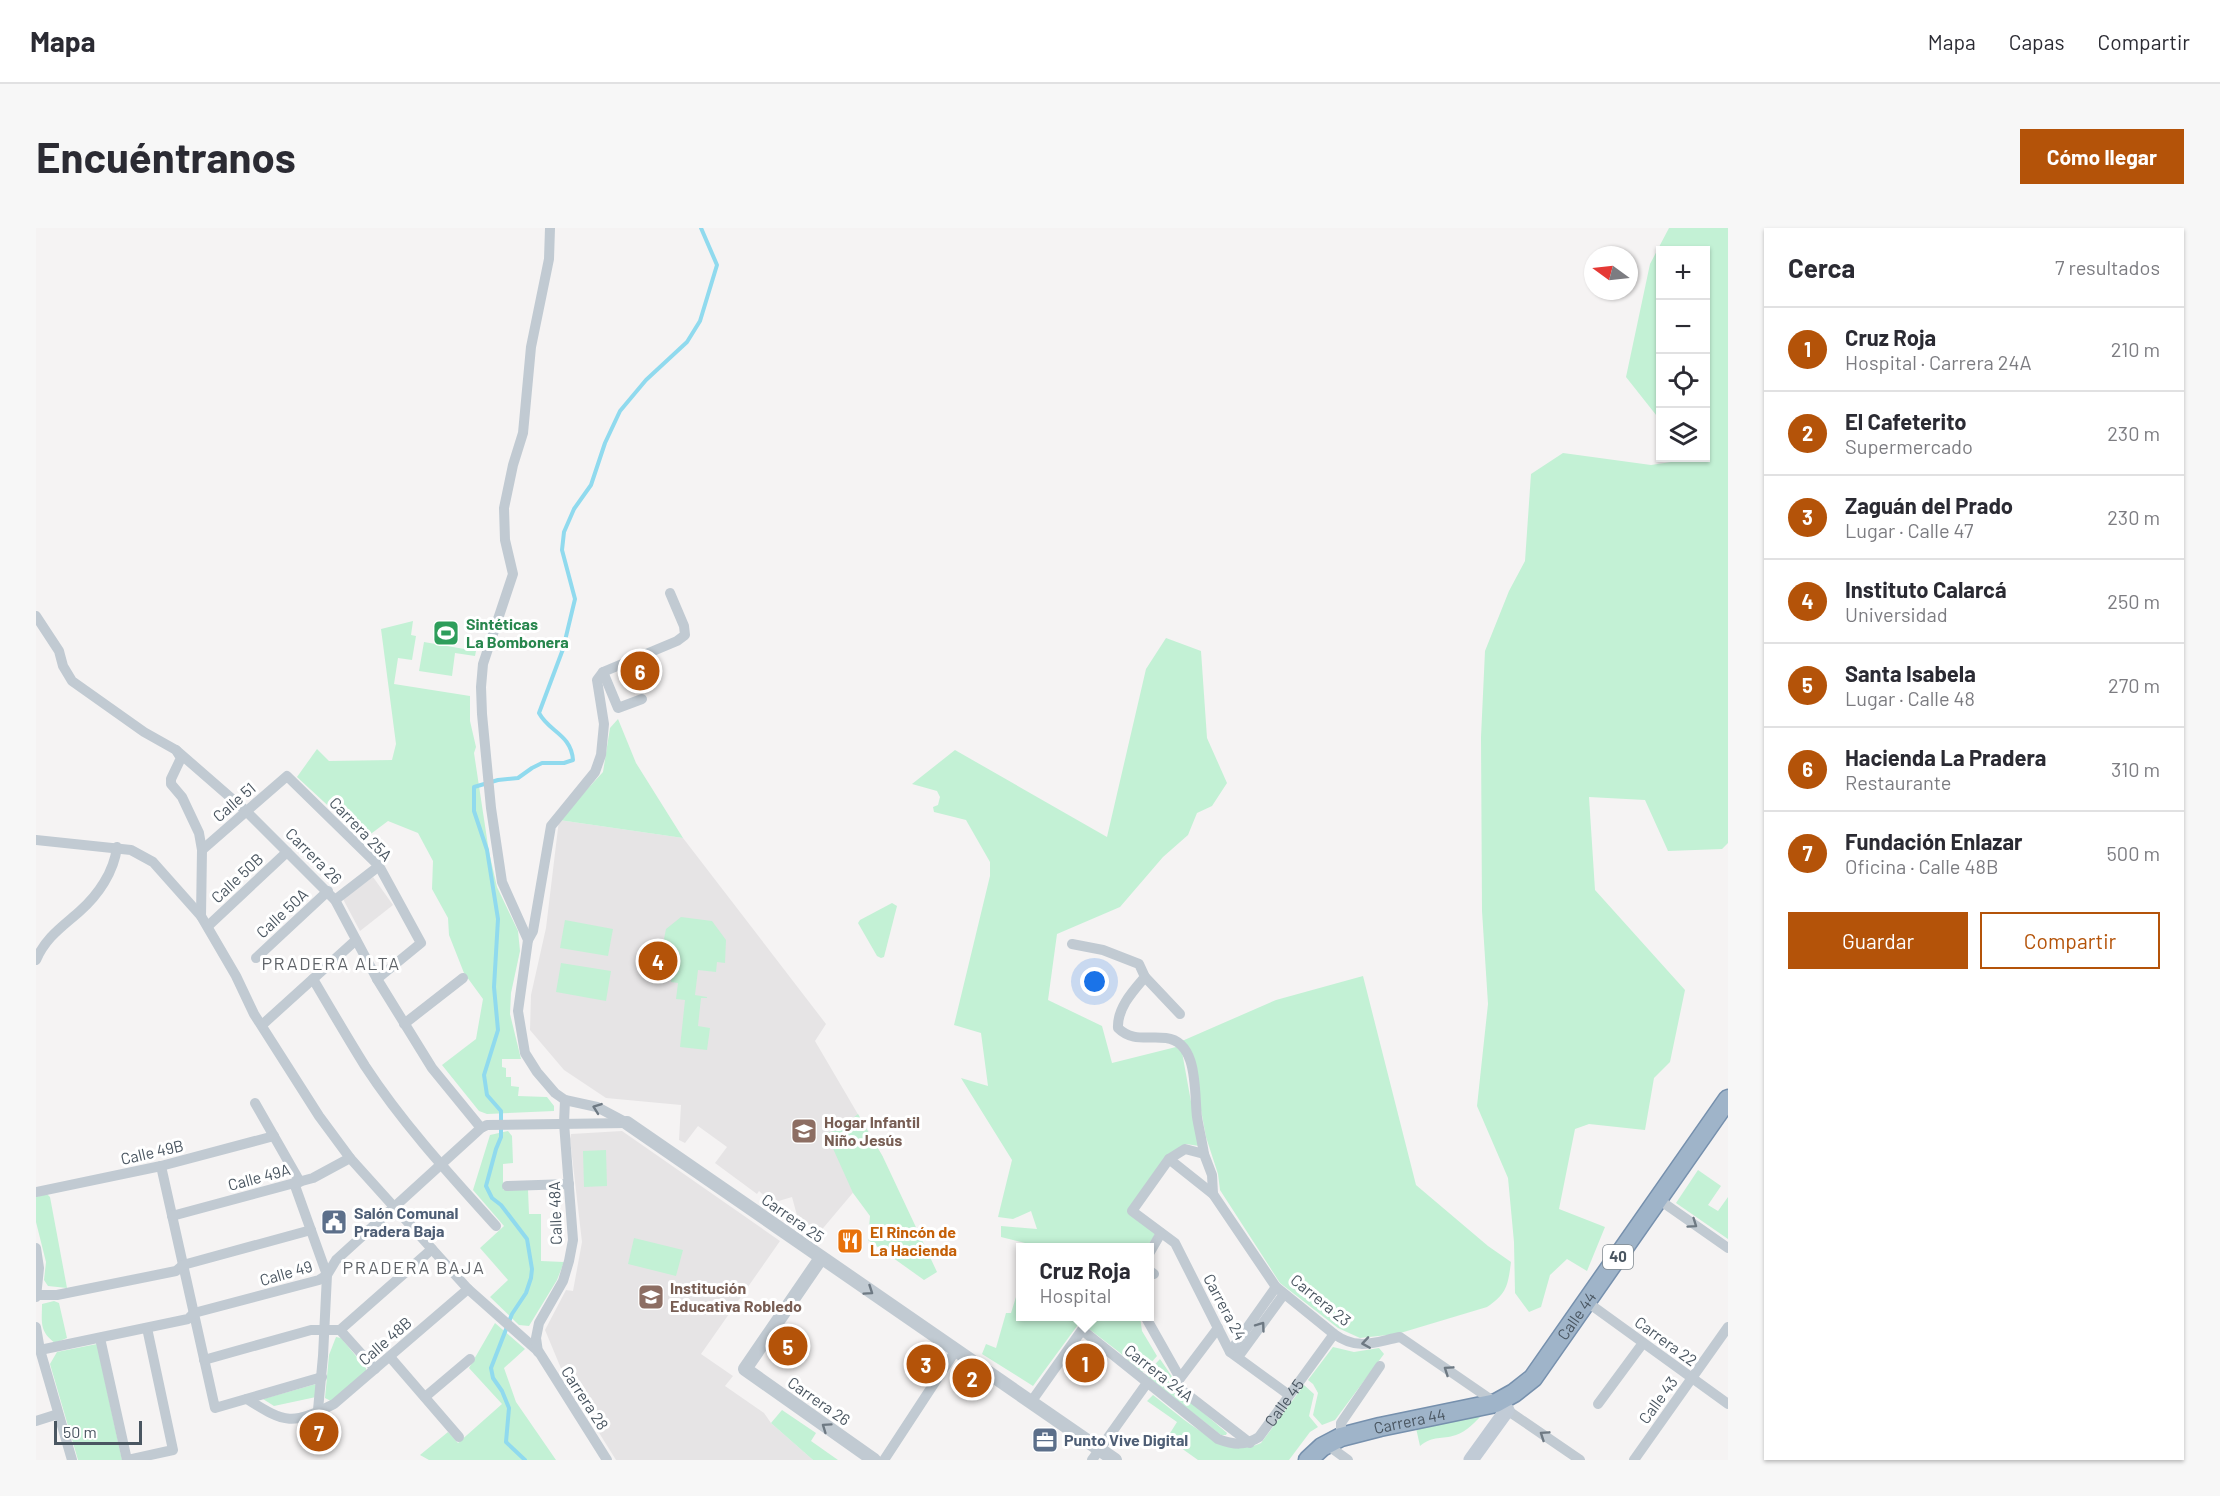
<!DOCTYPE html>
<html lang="es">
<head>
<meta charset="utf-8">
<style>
  :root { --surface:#fff; --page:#f7f7f7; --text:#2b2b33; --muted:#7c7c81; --line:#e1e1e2; --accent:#b45309 }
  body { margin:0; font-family:Barlow,sans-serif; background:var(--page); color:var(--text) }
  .controls { position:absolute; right:18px; top:18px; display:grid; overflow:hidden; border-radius:0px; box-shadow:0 2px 4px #0004 }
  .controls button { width:54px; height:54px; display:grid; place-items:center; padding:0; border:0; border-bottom:2px solid var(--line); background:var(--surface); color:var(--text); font:30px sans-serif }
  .compass { position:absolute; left:1548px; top:18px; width:54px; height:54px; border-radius:50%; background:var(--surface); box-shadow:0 2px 4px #0004; rotate:285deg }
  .scale { position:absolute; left:18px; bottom:15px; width:88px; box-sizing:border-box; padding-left:6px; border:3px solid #4a5661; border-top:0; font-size:16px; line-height:21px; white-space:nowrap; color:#4a5661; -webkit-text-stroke:4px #fff; paint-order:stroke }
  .you { position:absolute; left:1059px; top:754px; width:21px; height:21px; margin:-15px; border:4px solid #fff; border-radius:50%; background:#1a73e8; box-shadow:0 0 0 9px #1a73e833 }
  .badge { display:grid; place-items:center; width:39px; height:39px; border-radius:50%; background:var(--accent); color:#fff; font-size:20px; font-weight:700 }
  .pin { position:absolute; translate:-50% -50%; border:3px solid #fff; box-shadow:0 2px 6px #0006 }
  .popup { position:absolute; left:980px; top:1015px; width:138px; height:78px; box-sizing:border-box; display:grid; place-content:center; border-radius:0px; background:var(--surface); filter:drop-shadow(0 2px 4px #0005); font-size:20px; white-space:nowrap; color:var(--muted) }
  .popup b { font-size:22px; color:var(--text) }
  .popup::after { content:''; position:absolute; left:50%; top:100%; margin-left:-12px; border:12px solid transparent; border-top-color:var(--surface) }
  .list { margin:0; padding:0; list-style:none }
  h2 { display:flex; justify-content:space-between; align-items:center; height:78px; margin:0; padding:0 24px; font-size:26px }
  h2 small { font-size:20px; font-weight:400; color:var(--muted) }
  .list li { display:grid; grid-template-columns:39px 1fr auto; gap:18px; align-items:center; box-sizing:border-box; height:84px; padding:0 24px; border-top:2px solid var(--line) }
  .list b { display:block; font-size:22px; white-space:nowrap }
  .list p { margin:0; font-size:20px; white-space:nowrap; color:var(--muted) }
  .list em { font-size:20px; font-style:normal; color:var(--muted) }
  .actions { display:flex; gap:12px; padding:18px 24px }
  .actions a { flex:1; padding:14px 0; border:2px solid var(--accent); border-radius:0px; text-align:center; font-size:21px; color:var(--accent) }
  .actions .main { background:var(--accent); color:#fff }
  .icon { flex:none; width:33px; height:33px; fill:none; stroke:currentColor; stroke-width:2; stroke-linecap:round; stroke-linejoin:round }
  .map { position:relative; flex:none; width:1692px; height:1232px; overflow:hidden; border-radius:0px }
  header { display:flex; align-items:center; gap:36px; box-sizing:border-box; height:84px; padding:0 30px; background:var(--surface); border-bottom:2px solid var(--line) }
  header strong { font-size:28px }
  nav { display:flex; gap:33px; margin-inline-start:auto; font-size:21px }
  .intro { display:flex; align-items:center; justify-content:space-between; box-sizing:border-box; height:144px; padding:0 36px }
  h1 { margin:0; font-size:42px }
  .button { padding:15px 27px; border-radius:0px; background:var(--accent); color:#fff; font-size:21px; font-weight:700 }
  main { display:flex; gap:36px; padding:0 36px }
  aside { flex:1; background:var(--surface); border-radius:0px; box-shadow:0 2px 4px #0004 }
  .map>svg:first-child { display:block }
</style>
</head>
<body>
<header>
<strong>Mapa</strong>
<nav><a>Mapa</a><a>Capas</a><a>Compartir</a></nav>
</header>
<div class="intro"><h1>Encuéntranos</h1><a class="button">Cómo llegar</a></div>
<main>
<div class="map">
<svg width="1692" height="1232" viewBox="0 0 1692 1232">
  <rect width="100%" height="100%" fill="#f5f3f3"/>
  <g fill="#e6e4e5">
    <path d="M523,592l124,18 143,186 -11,17 68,116 -64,76 -21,-14 -6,-22 -20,6 -13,-12 -2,3 -42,-31 12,-16 -29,-21 -13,17 -6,-3 2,-35 -75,-7 -42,-28 -34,-40 1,-35 15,-67z"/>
    <path d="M337,649l20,28 -33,26 -17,-32z"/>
    <path d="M586,903l158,110 -79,113 32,22 -8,10 39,27 7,10 42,37h-197l-51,-82 -20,-48 21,-40 7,1 9,-49 -12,-103 1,-5z"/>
  </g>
  <path fill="#fce8e6" d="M1046,1112l26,19 -19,26 -26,-19z"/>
  <g fill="#c3f1d5">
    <path d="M1633,0h59v615l-6,6 -54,2 -23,-51 -56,-3 6,93 90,100 -15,72 -16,16 -9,52 -56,-6 -14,5 -16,80 46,18 -18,44 -20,-12 -17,16 -9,32 -12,5 -14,-19 -1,-51 -6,-64 -31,-72 11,-102 -6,-93 -1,-174 4,-86 24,-60 16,-30 6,-87 32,-21 88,12 40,-6 -1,-1h16v-208h-46v170l-34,-43 24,-113z"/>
    <path d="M377,393l-2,14 5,1 -4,24 -14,-2 -4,26 76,12v25l6,26 -2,6 15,99 8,35 21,44 2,20 -9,42 -1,21 11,45h-19v8l4,1v9h5v9l8,1 -1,9 29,1 7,9v5l-67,3 -8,-3 -37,-46 34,-26 7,-40 -19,-26 -15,-38 -1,-17 -16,-29 1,-28 -15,-28 -30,-12 -24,18 -67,-62 20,-28 12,12 63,-1 4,-16 -15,-115z"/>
    <path d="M1130,410l35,13 6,87 20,45 -15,23 -15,7 -9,22 -25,22 -43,50 -63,27 -9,66 54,26 10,37 64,-16 6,5 17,94 -13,-2 -58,65 28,24 -9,14h-114v-2l-32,-8v-11l36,3 -6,-18 -18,8 -15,-2 14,-57 -51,-82 27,8 -7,-53 -27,-8 36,-149v-14l-24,-42 -32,-8 -1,-5 5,-2 2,-8 -3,-6 -25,-7 43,-34 152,87 39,-168z"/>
    <path d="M388,414l52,9 -1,5 -20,-3 -3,23 -33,-5z"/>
    <path d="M582,491l18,44 47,75 -124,-18 44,-48 7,-44z"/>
    <path d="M856,675l5,3 -13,51 -3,1 -4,-2 -19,-33 2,-3z"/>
    <path d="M645,689l31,4 14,19 -1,23 -8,-1 -1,10 -18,-2 -3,25 12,2v1h-6l-3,28 12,2 -3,22 -27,-3 5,-47 -9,-1 2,-16 -7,-1 3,-21 -14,-2 6,-30z"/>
    <path d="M529,692l48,9 -5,27 -48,-8z"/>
    <path d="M525,735l50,8 -5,30 -50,-9z"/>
    <path d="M1327,748l53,209 72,61 23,16c-3,23 -4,32 -24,45l-90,27 -37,4 -22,-10 -58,-45 -60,-93 -2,-16 -12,-37 -8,-43 -16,-53 94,-41z"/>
    <path d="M822,886l25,43 54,115 -13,8 -56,-40 2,-24 -17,-23 -27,-60 12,-3z"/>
    <path d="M472,903l4,5 1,27 -10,1v26h25l1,24h12v47l23,1 -7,18 -28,46 -10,-1 -29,-28 18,-17 -28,-32 24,-22 -31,-36 17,-55z"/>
    <path d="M570,922l1,36 -23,1 -1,-36z"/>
    <path d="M1662,942l23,16 -13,19 10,6 10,-14v42l-52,-36z"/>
    <path d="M11,966l3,3 17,91 -19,-2 -4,-6 2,-18 -10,-40v-25z"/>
    <path d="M598,1010l49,12 -7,26 -48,-12z"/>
    <path d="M984,1056v32l120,1 2,14 15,25 -15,17 -23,-21 -39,-30 -47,64 -51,-32 4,-10 10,4 10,-35h5z"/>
    <path d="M18,1073l5,2 8,35 -12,5c-16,-12 -13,-21 -13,-39z"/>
    <path d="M459,1095l30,26 -21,19 12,34 40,58h-127l-9,-5 28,-23 10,11 44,-39 -33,-36z"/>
    <path d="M300,1109l5,1 25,30v3l-35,30 -6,-3 4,-43z"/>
    <path d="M61,1116l25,116h-44l-28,-96 7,-12z"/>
    <path d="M1297,1119l21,5 25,-4 5,6 -49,66 -13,5 -9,-10 5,-22 -5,-9 -5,-4z"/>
    <path d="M1124,1131l15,22 -3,5 55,47 -1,2h-5l-76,-60z"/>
    <path d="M280,1156v13l-42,9 -11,-7z"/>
    <path d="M1268,1157l10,9 -5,22 9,11 -8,5 -21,28h-91l-31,-22 10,-16 -30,-21 6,-6c27,21 73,65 108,48z"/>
    <path d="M746,1182l34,23 -5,8 27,19h-25l-42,-37z"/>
    <path d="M1446,1187c-6,6 -16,17 -26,20 -15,5 -22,0 -36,11l-4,-18z"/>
  </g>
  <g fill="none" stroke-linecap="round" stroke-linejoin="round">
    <path stroke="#90daee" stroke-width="4" d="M489,1232l-19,-18 3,-34 -7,-17 -9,-13 -2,-10 21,-54 14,-21 5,-15 1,-9 -5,-30 -26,-34 -9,-7 -6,-12 10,-37 5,-12v-26l-14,-16 -3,-20 14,-45 -4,-43 4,-68 -11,-69 -13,-39v-24l24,-7 20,-2 14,-10 10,-5h22l9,-3c-2,-26 -24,-28 -34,-47l24,-64 12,-50 -13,-49 2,-18 10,-23 17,-24 14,-42 15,-32 26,-31 41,-38 13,-21 17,-56 -16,-37"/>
    <defs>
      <g id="trunk">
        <path id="s2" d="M1272,1232l14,-13 19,-10 39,-10 116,-24 18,-10 19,-15 195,-279"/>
      </g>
    </defs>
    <use href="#trunk" stroke="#7690ad" stroke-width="21"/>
    <g stroke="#c1cad2" stroke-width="10">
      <path d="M514,0l-1,31 -18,88 -8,86 -10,32 -9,43 1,32 8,34 -30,90 -2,23 1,27 9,94 11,74 26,58 -10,71 7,42 12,19 18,21 10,7 32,7 30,16"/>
      <path d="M0,388l23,35 4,15 9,15 72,51 32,18 5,8 -10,21v5l11,13 17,36 3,17 -1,66"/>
      <path d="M567,444l15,36 24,-9"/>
      <path d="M140,522l70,61 89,89 42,79 55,89 49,60"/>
      <path d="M0,612l95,10 22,12 48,54 35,60 18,38 65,102 31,42 118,131 71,63 68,108"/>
      <path d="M166,622l85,-74 92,90 42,77 -44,36"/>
      <path d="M299,672l44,-34"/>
      <path d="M172,698l79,-74"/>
      <path d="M492,712l5,-9 18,-105 44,-54 6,-17 3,-31 -7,-44 6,-8 74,-31 8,-6 -1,-9 -14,-33"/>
      <path d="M1036,716l31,6 36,14 6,13c-12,14 -28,31 -27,51 14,14 30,8 48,10 33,4 28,55 31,79 2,12 5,24 7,37"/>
      <path d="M220,730l72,-67"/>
      <path d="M0,732c10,-23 26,-33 44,-49 18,-16 34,-39 37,-64"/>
      <path d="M1109,749l35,37"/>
      <path d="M277,751c17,29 34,58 52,87 38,58 85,109 131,160"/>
      <path d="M368,796l59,-46"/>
      <path d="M226,797l94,-85"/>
      <path d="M219,875l45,79"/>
      <path d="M1133,931l44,35 63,93 58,47c24,17 40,8 66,3l96,66"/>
      <path d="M125,938l54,242 107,-31"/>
      <path d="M258,955l33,92 -4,81 -5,54"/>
      <path d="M471,958l62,-2"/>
      <path d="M0,964l125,-26 113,-30"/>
      <path d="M1177,966l-1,-19 -8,-21 -19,-5 -16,10 -37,52 43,32 55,109 59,43"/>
      <path d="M1622,971l70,49"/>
      <path d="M136,988l141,-38 37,-20"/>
      <path d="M0,1020l3,20 -3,29"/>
      <path d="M1114,1024l11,-19"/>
      <path d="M1114,1043l4,3"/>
      <path d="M0,1067h21l119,-24 7,-6 128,-35"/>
      <path d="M1551,1074l141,102"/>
      <path d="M1109,1088l35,62"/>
      <path d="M0,1099l4,23 32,110"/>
      <path d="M1182,1100l-43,57 75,58"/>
      <path d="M304,1102l92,-81"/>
      <path d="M64,1110l27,122"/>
      <path d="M4,1122l148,-31 6,-6 125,-33 8,-5 9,-15 145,-132 6,-3 140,-2"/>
      <path d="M502,1124l-2,-14 3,-15 24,-42 6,-20 4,-21 -9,-117 1,-23"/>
      <path d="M1194,1124l46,-65"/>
      <path d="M354,1129l69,80"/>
      <path d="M1202,1129l46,-63"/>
      <path d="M168,1132l107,-30h29l35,39"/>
      <path d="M389,1169l45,-38"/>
      <path d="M211,1171c39,25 45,26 87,5l134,-115"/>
      <path id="s1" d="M995,1174l51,-72 136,109c16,6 27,7 41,-2l75,-103"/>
      <path d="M1562,1176l45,-61"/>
      <path d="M1471,1182l73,50"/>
      <path d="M0,1193l22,-7"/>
      <path d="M1305,1209v-14l39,-57"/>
      <path d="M1290,1216l22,16"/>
      <path d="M92,1232l45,-10 -26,-122"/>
      <path d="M848,1232l72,-110"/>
      <path d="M1056,1232l55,-77"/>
      <path d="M1598,1232l94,-133"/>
    </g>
    <g stroke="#c1cad2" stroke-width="14">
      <path d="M591,895l488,337"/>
      <path d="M785,1030l-76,111 129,91"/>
    </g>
    <path stroke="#c1cbd6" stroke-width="15" d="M1435,1232l36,-50 -11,-7"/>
    <use href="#trunk" stroke="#9fb4c9" stroke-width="18"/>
  </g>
  <defs><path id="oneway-chevron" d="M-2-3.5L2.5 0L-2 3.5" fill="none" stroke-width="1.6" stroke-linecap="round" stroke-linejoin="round" transform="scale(1.5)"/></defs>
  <g stroke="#6e7983">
    <use href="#oneway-chevron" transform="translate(561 880) rotate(-160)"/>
    <use href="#oneway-chevron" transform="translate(1657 996) rotate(35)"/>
    <use href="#oneway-chevron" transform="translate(833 1063) rotate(34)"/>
    <use href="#oneway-chevron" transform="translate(1225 1098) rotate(-54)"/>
    <use href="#oneway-chevron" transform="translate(1330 1115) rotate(171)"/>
    <use href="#oneway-chevron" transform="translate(1412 1142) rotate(-146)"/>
    <use href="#oneway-chevron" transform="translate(790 1199) rotate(-145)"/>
    <use href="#oneway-chevron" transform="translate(1508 1207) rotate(-146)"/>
  </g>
  <defs>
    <symbol id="stadium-square" viewBox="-11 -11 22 22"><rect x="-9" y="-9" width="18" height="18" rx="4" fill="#2e9e5b" stroke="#fff"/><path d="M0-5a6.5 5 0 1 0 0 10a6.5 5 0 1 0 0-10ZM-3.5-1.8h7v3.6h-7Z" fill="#fff"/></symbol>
    <symbol id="school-square" viewBox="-11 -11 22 22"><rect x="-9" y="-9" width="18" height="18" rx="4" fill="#8d6e63" stroke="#fff"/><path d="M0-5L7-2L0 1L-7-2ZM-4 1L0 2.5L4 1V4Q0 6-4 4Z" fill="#fff"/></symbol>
    <symbol id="civic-square" viewBox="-11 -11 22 22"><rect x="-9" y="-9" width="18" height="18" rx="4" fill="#5c6f8a" stroke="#fff"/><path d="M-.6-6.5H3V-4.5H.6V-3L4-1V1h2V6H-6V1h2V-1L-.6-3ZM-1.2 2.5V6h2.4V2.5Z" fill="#fff"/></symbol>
    <symbol id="restaurant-square" viewBox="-11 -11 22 22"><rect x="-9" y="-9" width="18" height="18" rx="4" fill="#e8710a" stroke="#fff"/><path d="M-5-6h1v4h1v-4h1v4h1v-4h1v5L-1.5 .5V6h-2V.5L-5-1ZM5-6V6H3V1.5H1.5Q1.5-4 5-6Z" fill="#fff"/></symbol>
    <symbol id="university-square" viewBox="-11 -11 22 22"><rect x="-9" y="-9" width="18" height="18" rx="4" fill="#8d6e63" stroke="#fff"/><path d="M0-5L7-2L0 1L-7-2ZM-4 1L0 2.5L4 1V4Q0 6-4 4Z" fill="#fff"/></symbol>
    <symbol id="office-square" viewBox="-11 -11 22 22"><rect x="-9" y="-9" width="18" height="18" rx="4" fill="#5c6f8a" stroke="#fff"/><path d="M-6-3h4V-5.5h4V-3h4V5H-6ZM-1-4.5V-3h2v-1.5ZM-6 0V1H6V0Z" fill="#fff"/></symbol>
  </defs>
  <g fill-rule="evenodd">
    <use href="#stadium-square" x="395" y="390" width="30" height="30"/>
    <use href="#school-square" x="753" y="888" width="30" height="30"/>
    <use href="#civic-square" x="283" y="979" width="30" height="30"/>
    <use href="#restaurant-square" x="799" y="998" width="30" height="30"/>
    <use href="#university-square" x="600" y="1054" width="30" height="30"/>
    <use href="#office-square" x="994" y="1197" width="30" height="30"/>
  </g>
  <g text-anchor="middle" stroke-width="6" stroke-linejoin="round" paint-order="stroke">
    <rect fill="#fff" stroke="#808990" stroke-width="1.5" x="1567" y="1017" width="30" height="24" rx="4.5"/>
    <g font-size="15" font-weight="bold" fill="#4a5661">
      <text x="1582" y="1034">40</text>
    </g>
    <g font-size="16" font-weight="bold" fill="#27864d" stroke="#fff" text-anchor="start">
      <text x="430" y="402">Sintéticas<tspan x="430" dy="18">La Bombonera</tspan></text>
    </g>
    <g font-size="16" fill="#4a5661" stroke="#fff">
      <text transform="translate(198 574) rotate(-41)" y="6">Calle 51</text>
      <text transform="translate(325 601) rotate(46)" y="6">Carrera 25A</text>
      <text transform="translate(278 628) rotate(45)" y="6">Carrera 26</text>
      <text transform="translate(201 650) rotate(-43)" y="6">Calle 50B</text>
      <text transform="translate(246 685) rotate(-43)" y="6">Calle 50A</text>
      <text transform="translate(116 924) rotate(-13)" y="6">Calle 49B</text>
      <text transform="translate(223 949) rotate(-15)" y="6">Calle 49A</text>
      <text transform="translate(519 985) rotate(-92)" y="6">Calle 48A</text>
      <text transform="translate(757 990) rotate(35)" y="6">Carrera 25</text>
      <text transform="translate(250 1045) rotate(-16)" y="6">Calle 49</text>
      <text transform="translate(1285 1072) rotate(39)" y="6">Carrera 23</text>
      <text transform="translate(1189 1079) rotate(62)" y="6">Carrera 24</text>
      <text dy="6" stroke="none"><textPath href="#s2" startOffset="320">Calle 44</textPath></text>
      <text transform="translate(349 1113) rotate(-41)" y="6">Calle 48B</text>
      <text transform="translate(1630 1113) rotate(36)" y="6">Carrera 22</text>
      <text transform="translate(1123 1145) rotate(38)" y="6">Carrera 24A</text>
      <text transform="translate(549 1170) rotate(57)" y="6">Carrera 28</text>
      <text transform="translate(1622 1172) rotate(-54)" y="6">Calle 43</text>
      <text transform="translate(783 1173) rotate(35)" y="6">Carrera 26</text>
      <text dy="6" stroke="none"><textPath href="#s1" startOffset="348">Calle 45</textPath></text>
      <text dy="6" stroke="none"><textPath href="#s2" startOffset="111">Carrera 44</textPath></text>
    </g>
    <g font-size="16" font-weight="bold" fill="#785e54" stroke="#fff" text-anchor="start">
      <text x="788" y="900">Hogar Infantil<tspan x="788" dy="18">Niño Jesús</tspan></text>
      <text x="634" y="1066">Institución<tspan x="634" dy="18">Educativa Robledo</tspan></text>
    </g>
    <g font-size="16" font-weight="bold" fill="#4e5e75" stroke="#fff" text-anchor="start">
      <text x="318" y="991">Salón Comunal<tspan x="318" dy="18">Pradera Baja</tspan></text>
      <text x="1028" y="1218">Punto Vive Digital</text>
    </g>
    <g font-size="16" font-weight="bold" fill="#c56008" stroke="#fff" text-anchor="start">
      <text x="834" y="1010">El Rincón de<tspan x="834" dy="18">La Hacienda</tspan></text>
    </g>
    <g font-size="18" letter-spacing="1.5" fill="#5f6368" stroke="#fff">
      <text x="295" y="742">PRADERA ALTA</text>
      <text x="378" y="1046">PRADERA BAJA</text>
    </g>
  </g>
</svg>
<div class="controls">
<button>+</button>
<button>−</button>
<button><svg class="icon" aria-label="locate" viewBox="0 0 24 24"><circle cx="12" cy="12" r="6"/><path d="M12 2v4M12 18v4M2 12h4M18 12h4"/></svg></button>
<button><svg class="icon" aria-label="layers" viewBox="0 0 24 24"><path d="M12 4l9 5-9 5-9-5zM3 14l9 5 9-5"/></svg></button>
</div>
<svg class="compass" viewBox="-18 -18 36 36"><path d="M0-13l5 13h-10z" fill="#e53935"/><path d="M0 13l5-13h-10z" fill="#7c7c81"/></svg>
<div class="scale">50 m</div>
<div class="you"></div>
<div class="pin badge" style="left:1049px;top:1135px">1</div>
<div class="popup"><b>Cruz Roja</b>Hospital</div>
<div class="pin badge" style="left:936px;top:1150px">2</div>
<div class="pin badge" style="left:890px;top:1136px">3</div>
<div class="pin badge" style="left:622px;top:733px">4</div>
<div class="pin badge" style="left:752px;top:1118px">5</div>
<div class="pin badge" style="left:604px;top:443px">6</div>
<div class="pin badge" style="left:283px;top:1204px">7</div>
</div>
<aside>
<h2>Cerca<small>7 resultados</small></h2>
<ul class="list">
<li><span class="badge">1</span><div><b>Cruz Roja</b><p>Hospital · Carrera 24A</p></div><em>210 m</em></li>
<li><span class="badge">2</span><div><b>El Cafeterito</b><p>Supermercado</p></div><em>230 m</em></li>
<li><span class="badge">3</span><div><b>Zaguán del Prado</b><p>Lugar · Calle 47</p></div><em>230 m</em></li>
<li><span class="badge">4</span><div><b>Instituto Calarcá</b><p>Universidad</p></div><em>250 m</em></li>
<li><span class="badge">5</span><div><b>Santa Isabela</b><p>Lugar · Calle 48</p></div><em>270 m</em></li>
<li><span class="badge">6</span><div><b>Hacienda La Pradera</b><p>Restaurante</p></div><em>310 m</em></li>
<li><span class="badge">7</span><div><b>Fundación Enlazar</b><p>Oficina · Calle 48B</p></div><em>500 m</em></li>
</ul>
<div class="actions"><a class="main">Guardar</a><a>Compartir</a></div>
</aside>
</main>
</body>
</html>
